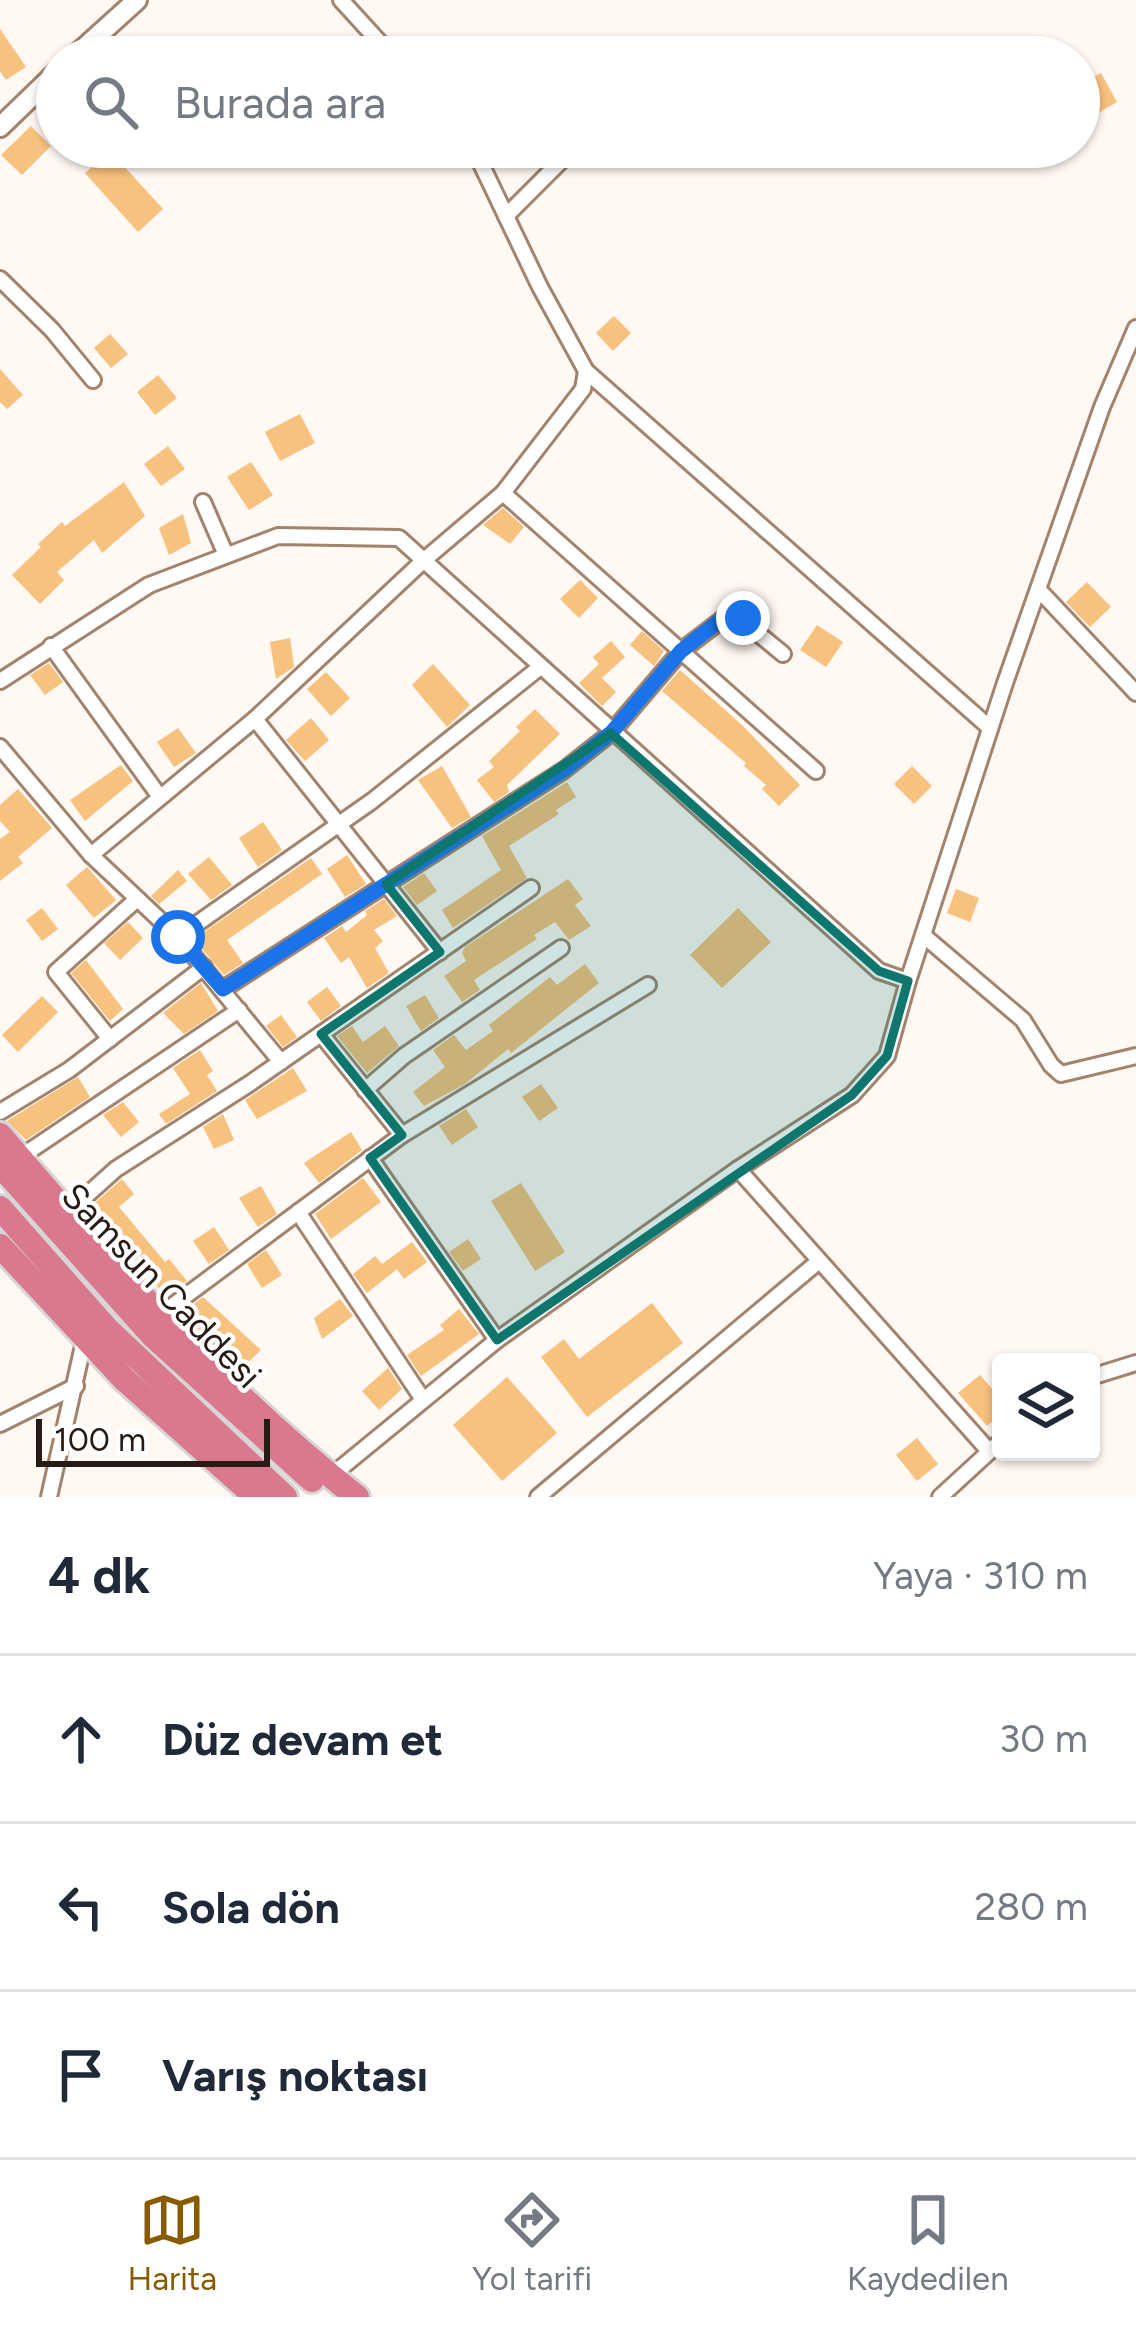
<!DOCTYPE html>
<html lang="tr">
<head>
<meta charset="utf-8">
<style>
  :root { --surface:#fff; --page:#f6f6f7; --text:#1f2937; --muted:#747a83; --line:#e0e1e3; --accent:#895b00 }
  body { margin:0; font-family:Figtree,sans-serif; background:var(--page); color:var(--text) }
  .controls { position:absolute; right:36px; bottom:36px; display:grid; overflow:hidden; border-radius:12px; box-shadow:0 3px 9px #0004 }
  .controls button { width:108px; height:108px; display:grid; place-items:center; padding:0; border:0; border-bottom:3px solid var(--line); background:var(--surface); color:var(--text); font:60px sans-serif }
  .scale { position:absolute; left:36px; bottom:30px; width:234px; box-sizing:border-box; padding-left:12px; border:6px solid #271b13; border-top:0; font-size:33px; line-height:42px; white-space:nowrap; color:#271b13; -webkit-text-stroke:9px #fff; paint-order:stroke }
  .stop { position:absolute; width:36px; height:36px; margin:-27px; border:9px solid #1a73e8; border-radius:50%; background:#fff }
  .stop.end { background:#1a73e8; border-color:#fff; box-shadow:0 3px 12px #0008 }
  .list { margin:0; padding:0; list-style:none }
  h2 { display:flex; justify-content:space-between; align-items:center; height:156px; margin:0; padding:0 48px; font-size:51px }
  h2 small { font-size:39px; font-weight:400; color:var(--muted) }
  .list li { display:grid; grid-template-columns:78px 1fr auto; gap:36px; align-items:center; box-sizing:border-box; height:168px; padding:0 48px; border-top:3px solid var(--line) }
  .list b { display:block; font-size:45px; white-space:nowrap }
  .list em { font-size:39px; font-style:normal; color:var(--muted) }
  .icon { flex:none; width:66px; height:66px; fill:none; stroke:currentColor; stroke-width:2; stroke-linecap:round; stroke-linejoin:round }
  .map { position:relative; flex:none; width:1136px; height:1497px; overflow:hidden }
  .search { position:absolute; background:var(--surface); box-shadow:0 3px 9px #0004; left:36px; right:36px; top:36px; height:132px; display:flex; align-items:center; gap:30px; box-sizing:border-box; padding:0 42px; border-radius:66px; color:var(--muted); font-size:45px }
  .sheet { height:660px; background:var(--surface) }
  nav { display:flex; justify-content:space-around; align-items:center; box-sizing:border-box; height:168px; border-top:3px solid var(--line); background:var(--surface); font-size:33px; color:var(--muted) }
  nav a { display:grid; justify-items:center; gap:6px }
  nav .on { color:var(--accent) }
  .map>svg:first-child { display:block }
</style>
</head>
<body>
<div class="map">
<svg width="1136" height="1497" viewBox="0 0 1136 1497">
  <rect width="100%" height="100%" fill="#fff8f3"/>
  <g fill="#f7c17e">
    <path d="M0,29l26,38 -20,13 -6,-9z"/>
    <path d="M1101,73l16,29 -22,13 -16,-30z"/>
    <path d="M31,126l20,20 -29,29 -21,-20z"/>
    <path d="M110,151l53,58 -25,23 -53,-59z"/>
    <path d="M614,316l17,17 -18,18 -17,-18z"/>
    <path d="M110,334l18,20 -17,14 -17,-20z"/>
    <path d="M0,369l23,26 -16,14 -7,-7z"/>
    <path d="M158,375l19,23 -22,17 -18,-23z"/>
    <path d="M300,414l15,29 -35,18 -15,-29z"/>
    <path d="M168,446l17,23 -24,17 -17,-22z"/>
    <path d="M251,462l22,33 -24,15 -22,-33z"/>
    <path d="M124,482l21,34 -43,37 -8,-13 -37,32 7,8 -24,24 -28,-29 29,-28 -3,-3 24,-22 3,4z"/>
    <path d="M503,508l21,19 -14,17 -27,-19z"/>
    <path d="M183,514l8,29 -22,12 -10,-27z"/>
    <path d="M580,580l18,18 -19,20 -19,-19z"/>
    <path d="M1087,582l24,25 -21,20 -24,-25z"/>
    <path d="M817,625l26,17 -17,25 -26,-17z"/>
    <path d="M642,631l22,20 -10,15 -24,-21z"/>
    <path d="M290,638l4,29 -18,12 -6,-37z"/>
    <path d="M611,641l14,16 -23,21 14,14 -14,14 -23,-23 20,-19 -6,-7z"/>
    <path d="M49,663l14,19 -18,13 -15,-20z"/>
    <path d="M433,664l37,41 -23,22 -35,-42z"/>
    <path d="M680,670l63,56 57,59 -21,21 -17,-17 4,-4 -22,-19 2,-3 -84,-72z"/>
    <path d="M326,672l24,26 -19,18 -24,-27z"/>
    <path d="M535,709l25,25 -53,51 2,7 -15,10 -17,-22 17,-13 -5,-6 31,-30 -4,-4z"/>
    <path d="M311,718l18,22 -24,21 -19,-21z"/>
    <path d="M178,728l18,25 -22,14 -17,-25z"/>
    <path d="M121,765l12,16 -48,40 -15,-21z"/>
    <path d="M442,766l29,51 -19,11 -34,-48z"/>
    <path d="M912,766l20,20 -18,18 -20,-20z"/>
    <path d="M567,782l9,15 -20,13 3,4 -50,32 18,32 -74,50 -11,-18 59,-40 -19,-34z"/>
    <path d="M18,789l34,39 -34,29 5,6 -23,18v-42l10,-7 -10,-11v-16z"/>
    <path d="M263,822l19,28 -24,17 -19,-29z"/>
    <path d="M347,855l19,29 -21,13 -18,-28z"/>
    <path d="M209,857l23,28 -21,15 -23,-26z"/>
    <path d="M311,858l11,16 -95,66 16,23 -19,12 -30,-36z"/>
    <path d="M87,867l29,33 -22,18 -28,-33z"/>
    <path d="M178,870l9,11 -28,23 -8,-8z"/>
    <path d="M424,873l13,18 -20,14 -14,-18z"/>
    <path d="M568,879l15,20 -8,6 16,21 -22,14 -14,-18 -21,13 3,4 -63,41 6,10 -18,12 -18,-26 22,-15 -4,-8 3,-6z"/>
    <path d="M956,889l23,9 -9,24 -23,-9z"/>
    <path d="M384,899l13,17 -23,14 9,11 -8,7 14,25 -22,15 -18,-31 -8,6 -17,-25 18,-12 4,6 21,-17 -2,-4z"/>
    <path d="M42,908l16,21 -16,12 -16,-21z"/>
    <path d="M738,908l33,34 -49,46 -32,-33z"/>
    <path d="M128,922l15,16 -23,22 -16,-17z"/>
    <path d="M86,960l37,49 -13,12 -39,-48z"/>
    <path d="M585,964l14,19 -88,70 -3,-4 -43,35 -41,22 -11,-14 32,-25 -12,-17 21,-15 12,15 27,-19 -4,-6 61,-48 7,8z"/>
    <path d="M201,983l17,28 -34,23 -21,-21z"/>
    <path d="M327,987l14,19 -20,15 -14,-19z"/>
    <path d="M425,995l14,23 -18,13 -15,-25z"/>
    <path d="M42,996l16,16 -40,40 -16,-17z"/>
    <path d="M281,1015l16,22 -14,10 -17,-21z"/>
    <path d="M352,1026l11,16 22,-16 14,20 -32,27 -30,-37z"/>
    <path d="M200,1050l13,21 -6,4 10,16 -51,33 -7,-10 31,-20 -17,-26z"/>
    <path d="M293,1068l14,23 -50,28 -12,-19z"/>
    <path d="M78,1077l12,20 -64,43 -19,-19z"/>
    <path d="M541,1084l17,24 -19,13 -17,-24z"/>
    <path d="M123,1102l16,20 -18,15 -18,-22z"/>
    <path d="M466,1109l12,18 -26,18 -13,-19z"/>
    <path d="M223,1114l11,26 -20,9 -11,-22z"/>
    <path d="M351,1132l11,18 -43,33 -15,-20z"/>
    <path d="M363,1178l18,24 -50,37 -16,-25z"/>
    <path d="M122,1179l12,15 -15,13 46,55 4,-3 18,22 -21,16 -78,-88z"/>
    <path d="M521,1183l44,69 -30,19 -44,-70z"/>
    <path d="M261,1186l16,28 -19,13 -19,-29z"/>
    <path d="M214,1227l15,23 -20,14 -16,-23z"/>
    <path d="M468,1239l13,20 -18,12 -14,-19z"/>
    <path d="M412,1242l15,20 -23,17 -7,-10 -30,24 -14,-19 22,-18 7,8z"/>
    <path d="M266,1250l16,25 -20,13 -15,-24z"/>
    <path d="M203,1297l58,53 -22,21 -57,-58z"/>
    <path d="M340,1299l13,17 -31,23 -8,-21z"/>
    <path d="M652,1303l31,40 -96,74 -46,-60 23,-18 15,20z"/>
    <path d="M459,1309l20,25 -58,42 -14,-21 37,-25 -4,-5z"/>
    <path d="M388,1368l14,21 -23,21 -17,-19z"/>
    <path d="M980,1375l21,24v15l-14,12 -29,-33z"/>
    <path d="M507,1377l50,56 -55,48 -49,-56z"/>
    <path d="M917,1438l21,26 -21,17 -21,-26z"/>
  </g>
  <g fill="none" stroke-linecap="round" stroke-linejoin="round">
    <defs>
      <g id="street">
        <path d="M341,0l52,57"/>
        <path d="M473,147l67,140 46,84 404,357"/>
        <path d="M506,216l69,-69"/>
        <path d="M0,279l52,51 41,50"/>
        <path d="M503,493l313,278"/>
        <path d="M203,502l23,53"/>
        <path d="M1039,590l97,103"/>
        <path d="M51,646l109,151"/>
        <path d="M0,681l149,-96 129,-49 121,2 480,433 29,10"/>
        <path d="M255,719l185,233"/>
        <path d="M0,747l91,108 87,82 103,125"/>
        <path d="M91,855l164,-136 168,-158 80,-68 80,-104 3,-18"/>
        <path d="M923,935l100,85 28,45 10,9 75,-18"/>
        <path d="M178,937l194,-136 167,-133"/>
        <path d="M223,989l341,-219 47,-37 70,-82 51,-39 51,42"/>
        <path d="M321,1034l81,101"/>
        <path d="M110,1039l-54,-67 81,-73"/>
        <path d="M365,1090l39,-34 157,-108"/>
        <path d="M0,1112l69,-42 135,-103"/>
        <path d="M19,1158l220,-148"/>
        <path d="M370,1158l127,182"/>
        <path d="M738,1169l251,282"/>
        <path d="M298,1212l124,186"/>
        <path d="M67,1213l49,-44 133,-85 282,-196"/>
        <path d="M160,1315l242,-180 246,-150"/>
        <path d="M1091,1377l45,-14"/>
        <path d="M0,1424l76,-38"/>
        <path d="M331,1476l166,-136 241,-171 114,-74 35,-39 21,-75 97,-298 97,-276 34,-79"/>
        <path d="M49,1497l36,-160"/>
        <path d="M538,1497l281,-236"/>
        <path d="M940,1497l61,-56"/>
      </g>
      <g id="secondary">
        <path d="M74,57l63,-57"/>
        <path d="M0,127l57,-55"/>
      </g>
      <g id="highway">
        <path d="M0,1135c110,129 223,257 357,362"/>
        <path d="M0,1165l152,170 160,145"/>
        <path d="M0,1208l107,121 178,168"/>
        <path d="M0,1246l124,133 132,118"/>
      </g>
    </defs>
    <use href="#street" stroke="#a2836d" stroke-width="20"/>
    <use href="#secondary" stroke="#a2836d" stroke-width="24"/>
    <use href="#highway" stroke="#d8d6d5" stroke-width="30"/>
    <use href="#street" stroke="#fff" stroke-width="14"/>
    <use href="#secondary" stroke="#fff" stroke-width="18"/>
    <use href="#highway" stroke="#da788e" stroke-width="24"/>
  </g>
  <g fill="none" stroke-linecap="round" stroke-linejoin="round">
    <path stroke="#1a73e8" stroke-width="15" d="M178,937l45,52 341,-219 47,-37 70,-82 51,-40 11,7"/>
  </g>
  <path fill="#0f766e" fill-opacity="0.2" stroke="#0f766e" stroke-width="9" stroke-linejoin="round" d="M611,733l268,238 29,10 -21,75 -35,39 -355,245 -127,-182 32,-23 -81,-101 119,-82 -54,-68z"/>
  <g text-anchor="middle" stroke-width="9" stroke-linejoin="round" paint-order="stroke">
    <g font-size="36" fill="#271b13" stroke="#fff">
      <text transform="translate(162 1285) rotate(46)" y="13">Samsun Caddesi</text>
    </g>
  </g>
</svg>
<div class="controls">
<button><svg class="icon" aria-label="layers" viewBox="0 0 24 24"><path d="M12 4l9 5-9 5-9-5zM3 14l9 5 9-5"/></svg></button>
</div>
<div class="scale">100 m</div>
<div class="stop" style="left:178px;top:937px"></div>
<div class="stop end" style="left:743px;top:618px"></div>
<div class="search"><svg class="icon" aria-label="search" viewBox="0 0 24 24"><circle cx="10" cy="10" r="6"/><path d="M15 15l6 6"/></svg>Burada ara</div>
</div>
<section class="sheet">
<h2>4 dk<small>Yaya · 310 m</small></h2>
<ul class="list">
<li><svg class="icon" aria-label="ahead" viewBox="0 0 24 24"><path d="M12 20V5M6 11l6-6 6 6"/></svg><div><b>Düz devam et</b></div><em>30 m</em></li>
<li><svg class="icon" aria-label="left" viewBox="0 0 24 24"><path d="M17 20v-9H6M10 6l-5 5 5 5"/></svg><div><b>Sola dön</b></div><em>280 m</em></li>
<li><svg class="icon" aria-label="arrive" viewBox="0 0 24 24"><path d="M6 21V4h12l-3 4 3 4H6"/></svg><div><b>Varış noktası</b></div></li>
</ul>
</section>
<nav>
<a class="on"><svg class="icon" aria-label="map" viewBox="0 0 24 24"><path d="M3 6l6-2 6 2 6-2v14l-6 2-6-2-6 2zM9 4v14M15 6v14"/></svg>Harita</a>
<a><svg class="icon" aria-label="directions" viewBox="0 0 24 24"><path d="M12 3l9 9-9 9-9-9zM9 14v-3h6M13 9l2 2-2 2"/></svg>Yol tarifi</a>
<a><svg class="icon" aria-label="saved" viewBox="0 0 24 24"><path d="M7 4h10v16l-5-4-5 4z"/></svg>Kaydedilen</a>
</nav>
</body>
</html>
